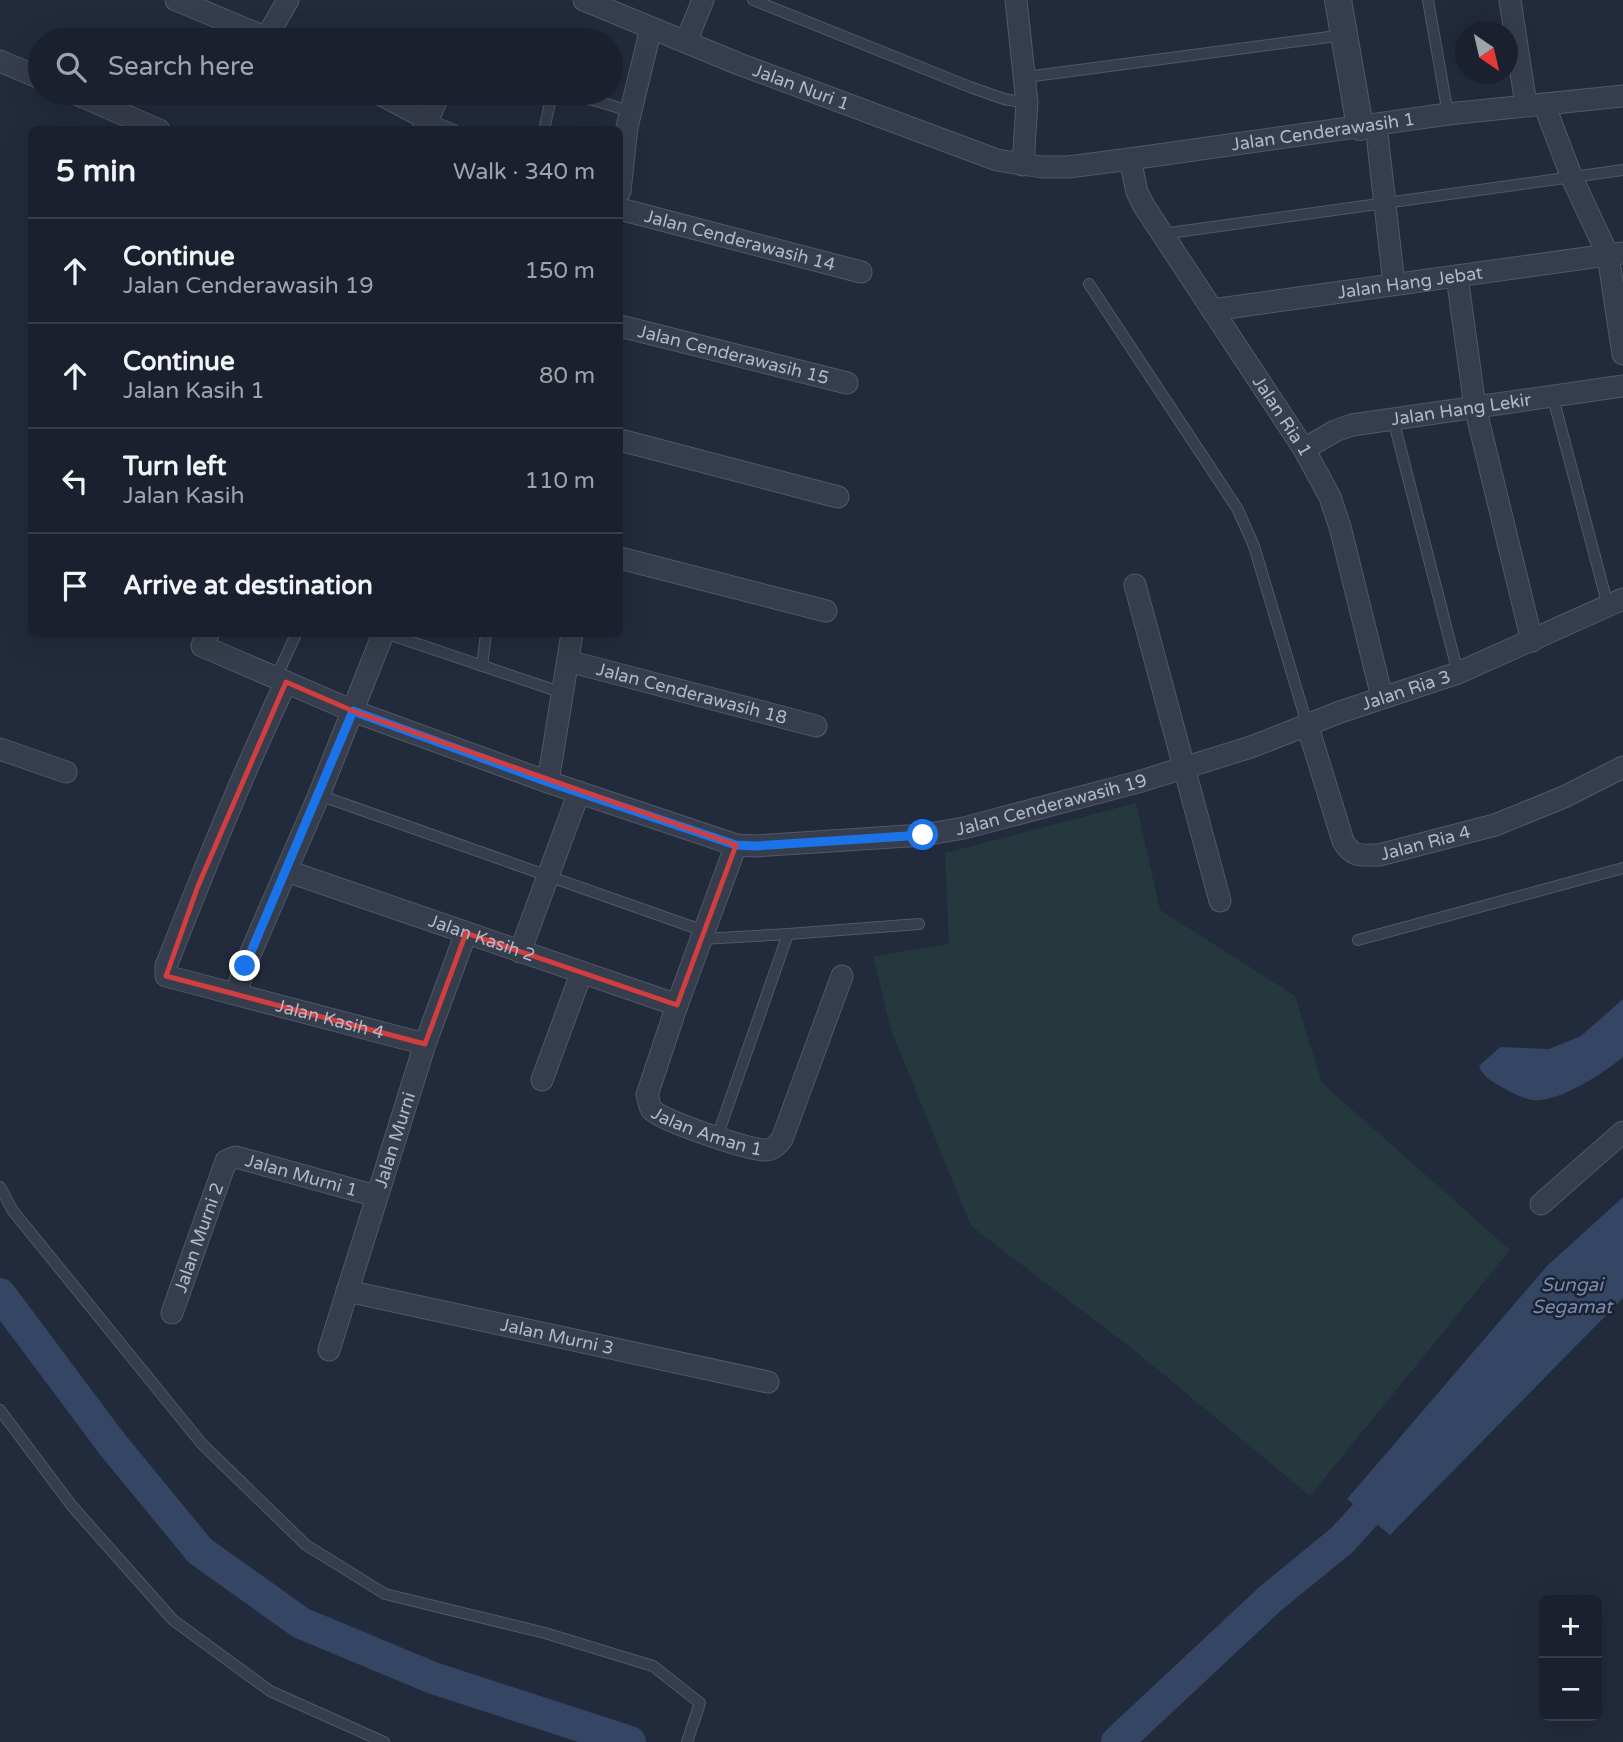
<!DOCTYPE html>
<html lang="en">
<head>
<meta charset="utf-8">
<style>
  :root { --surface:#1a202d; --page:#272d39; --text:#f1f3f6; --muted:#9fa3aa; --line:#383e49 }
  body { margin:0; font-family:"Varela Round",sans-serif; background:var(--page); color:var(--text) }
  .controls { position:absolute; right:21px; bottom:21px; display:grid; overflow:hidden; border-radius:10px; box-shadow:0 7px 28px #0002 }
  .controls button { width:63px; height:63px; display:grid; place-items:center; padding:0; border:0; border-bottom:2px solid var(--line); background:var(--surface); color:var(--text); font:35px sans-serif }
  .compass { position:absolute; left:1455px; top:21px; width:63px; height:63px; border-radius:50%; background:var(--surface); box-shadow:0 7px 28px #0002; rotate:146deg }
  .stop { position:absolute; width:21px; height:21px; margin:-16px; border:5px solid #1a73e8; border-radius:50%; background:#fff }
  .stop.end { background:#1a73e8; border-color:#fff; box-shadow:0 2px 7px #0008 }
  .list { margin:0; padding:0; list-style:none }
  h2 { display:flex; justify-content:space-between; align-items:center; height:91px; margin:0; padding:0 28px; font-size:30px }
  h2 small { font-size:23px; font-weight:400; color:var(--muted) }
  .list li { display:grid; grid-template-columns:46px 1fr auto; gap:21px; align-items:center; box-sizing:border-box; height:105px; padding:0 28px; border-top:2px solid var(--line) }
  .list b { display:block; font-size:26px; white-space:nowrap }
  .list p { margin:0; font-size:23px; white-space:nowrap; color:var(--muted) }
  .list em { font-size:23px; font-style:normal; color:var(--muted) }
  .icon { flex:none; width:38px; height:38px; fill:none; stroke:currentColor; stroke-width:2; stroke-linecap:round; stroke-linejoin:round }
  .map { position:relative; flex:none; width:1623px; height:1742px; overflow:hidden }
  .search { position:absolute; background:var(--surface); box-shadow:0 7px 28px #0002; left:28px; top:28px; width:595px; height:77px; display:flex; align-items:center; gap:18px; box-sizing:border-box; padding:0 24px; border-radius:38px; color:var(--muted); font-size:26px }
  .panel { position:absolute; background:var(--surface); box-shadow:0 7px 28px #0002; left:28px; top:126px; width:595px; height:511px; border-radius:10px }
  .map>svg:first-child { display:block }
</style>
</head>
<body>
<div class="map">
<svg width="1623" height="1742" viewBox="0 0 1623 1742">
  <rect width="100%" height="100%" fill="#222b3c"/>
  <path fill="#24383d" d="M1136,803l24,107 135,86 27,87 188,167 -200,246 -176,-146 -163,-124 -80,-196 -18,-74 76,-12 -4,-91z"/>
  <g fill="#354564">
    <path d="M1623,999v58c-20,17 -65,46 -91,43 -10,-2 -22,-8 -30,-13 -11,-6 -19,-10 -23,-21l21,-19 49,2 32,-13z"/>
    <path d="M1623,1197v101l-233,237 -43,-36 200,-233z"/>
  </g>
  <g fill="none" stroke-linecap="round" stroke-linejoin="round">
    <g stroke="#354564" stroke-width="32">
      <path d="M0,1294l112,150 88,107 101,72 132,55 197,64"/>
      <path d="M1117,1742l154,-144 71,-58 51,-56"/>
    </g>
    <defs>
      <g id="service">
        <path d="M753,0l217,87 34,12 23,4"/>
        <path d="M1428,0l20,114"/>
        <path d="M1026,77l318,-42"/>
        <path d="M427,119l27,11"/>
        <path d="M544,130l7,-32c18,-9 59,8 79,13"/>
        <path d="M1162,234l461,-64"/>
        <path d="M1089,284l148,224 17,38 53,178"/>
        <path d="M1552,394l56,212"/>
        <path d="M1393,419l65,254"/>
        <path d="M388,634l175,59"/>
        <path d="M482,666l4,-32"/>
        <path d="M276,678l20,-44"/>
        <path d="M319,795l385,136"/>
        <path d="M788,934l131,-10"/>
        <path d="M702,939l86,-5 -71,203"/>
        <path d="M1358,940l265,-72"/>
        <path d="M0,1187l13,24 189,233 104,101 79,49 160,39 108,33 47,37 -13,39"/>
        <path d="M0,1410l72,96 101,114 97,71 114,51"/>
      </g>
      <g id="minor">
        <path d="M176,0l96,40"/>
        <path id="s1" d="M584,0l155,64 258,96 45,7h26l62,-8 318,-45 175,-18"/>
        <path d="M1016,0l11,103 -4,62"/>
        <path d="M1510,0l16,105"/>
        <path d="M266,38l22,-38"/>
        <path d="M686,42l17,-42"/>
        <path d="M0,61l40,17"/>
        <path d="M74,93l85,37"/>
        <path d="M378,93l49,26"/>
        <path d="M1544,104l28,74 36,77 15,99"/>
        <path d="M1376,125l18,159"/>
        <path d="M423,130l17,-37"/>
        <path id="s2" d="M1130,159l7,33 7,14 160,243 26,48 10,30 42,170"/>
        <path d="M620,191l7,-64 24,-99"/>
        <path id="s3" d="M620,209l241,63"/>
        <path d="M1457,276l18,131 57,234"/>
        <path id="s4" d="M1212,310l411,-57"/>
        <path id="s5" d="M620,326l227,57"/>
        <path d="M620,440l218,57"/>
        <path id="s6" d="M1304,449l31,-18 17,-6 271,-39"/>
        <path d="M620,558l206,53"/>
        <path d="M1135,585l85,316"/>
        <path id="s7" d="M208,634l-6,12 151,65 195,71 188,63 19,1 168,-11 41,-7 174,-46 113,-35 89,-35 118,-39 165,-74"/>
        <path id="s8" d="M568,661l248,65"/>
        <path id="s9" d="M286,682c-44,93 -82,188 -120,284v10l259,68"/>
        <path id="s10" d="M1307,724l36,117c10,17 18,14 36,14l116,-30 69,-28 59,-30"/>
        <path d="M0,749l66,23"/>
        <path d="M548,782l24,-148"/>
        <path id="s11" d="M736,845l-59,160 -30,90c2,5 2,11 5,15 10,11 97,40 113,40 8,0 12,-5 17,-11l60,-163"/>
        <path id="s12" d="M287,871l390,134"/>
        <path d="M520,952l59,-160"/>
        <path d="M236,993l9,-27 74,-171 64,-161"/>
        <path d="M542,1080l39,-106"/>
        <path d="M1541,1204l82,-72"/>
        <path id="s13" d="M347,1291l421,91"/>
        <path id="s14" d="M172,1313l54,-152 10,-4 140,39"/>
        <path id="s15" d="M329,1350l96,-306 41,-111"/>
      </g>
      <path id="tertiary" d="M1338,0l22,127"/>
    </defs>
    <use href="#service" stroke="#515867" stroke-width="12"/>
    <use href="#minor" stroke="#515867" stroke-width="23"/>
    <use href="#tertiary" stroke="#515867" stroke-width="28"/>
    <use href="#service" stroke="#363d4c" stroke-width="10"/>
    <use href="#minor" stroke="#363d4c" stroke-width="21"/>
    <use href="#tertiary" stroke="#363d4c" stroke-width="26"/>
  </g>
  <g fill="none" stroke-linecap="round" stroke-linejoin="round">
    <path stroke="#1a73e8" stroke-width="9" d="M245,966l108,-255 195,71 188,63 19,1 168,-11"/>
  </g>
  <path fill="none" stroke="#d03e40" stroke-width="5" stroke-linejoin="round" d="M286,682l67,29 383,134 -59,160 -211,-72 -41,111 -259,-68 32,-90z"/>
  <g text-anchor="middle" stroke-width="5" stroke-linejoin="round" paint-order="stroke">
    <g font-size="18" fill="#b1b8c8" stroke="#1b2231">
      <text dy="6" stroke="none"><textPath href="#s1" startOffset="234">Jalan Nuri 1</textPath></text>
      <text dy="6" stroke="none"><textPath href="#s1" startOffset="772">Jalan Cenderawasih 1</textPath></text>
      <text dy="6" stroke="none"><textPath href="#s3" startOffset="124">Jalan Cenderawasih 14</textPath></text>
      <text dy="6" stroke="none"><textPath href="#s4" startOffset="200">Jalan Hang Jebat</textPath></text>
      <text dy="6" stroke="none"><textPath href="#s5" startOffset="117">Jalan Cenderawasih 15</textPath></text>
      <text dy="6" stroke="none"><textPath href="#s6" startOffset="164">Jalan Hang Lekir</textPath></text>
      <text dy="6" stroke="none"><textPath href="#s2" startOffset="301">Jalan Ria 1</textPath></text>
      <text dy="6" stroke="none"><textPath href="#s7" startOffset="1276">Jalan Ria 3</textPath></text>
      <text dy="6" stroke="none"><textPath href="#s8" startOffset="128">Jalan Cenderawasih 18</textPath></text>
      <text dy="6" stroke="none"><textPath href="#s7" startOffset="903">Jalan Cenderawasih 19</textPath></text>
      <text dy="6" stroke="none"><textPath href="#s10" startOffset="212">Jalan Ria 4</textPath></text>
      <text dy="6" stroke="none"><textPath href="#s12" startOffset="206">Jalan Kasih 2</textPath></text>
      <text dy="6" stroke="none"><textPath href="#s9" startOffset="488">Jalan Kasih 4</textPath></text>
      <text dy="6" stroke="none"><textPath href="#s11" startOffset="341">Jalan Aman 1</textPath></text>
      <text dy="6" stroke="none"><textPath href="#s15" startOffset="220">Jalan Murni</textPath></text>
      <text dy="6" stroke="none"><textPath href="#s14" startOffset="240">Jalan Murni 1</textPath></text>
      <text dy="6" stroke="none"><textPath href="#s14" startOffset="80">Jalan Murni 2</textPath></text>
      <text dy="6" stroke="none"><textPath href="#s13" startOffset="215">Jalan Murni 3</textPath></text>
    </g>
    <g font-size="19" font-style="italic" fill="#788cb1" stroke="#1b2231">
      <text x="1572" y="1291">Sungai<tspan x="1572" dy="22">Segamat</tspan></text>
    </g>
  </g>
</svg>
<div class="controls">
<button>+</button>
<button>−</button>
</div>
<svg class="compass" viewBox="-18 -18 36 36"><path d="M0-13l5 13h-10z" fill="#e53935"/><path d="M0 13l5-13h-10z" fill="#9fa3aa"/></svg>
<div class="stop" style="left:923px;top:835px"></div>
<div class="stop end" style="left:245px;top:966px"></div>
<div class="search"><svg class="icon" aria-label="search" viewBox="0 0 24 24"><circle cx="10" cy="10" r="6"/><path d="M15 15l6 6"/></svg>Search here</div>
<section class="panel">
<h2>5 min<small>Walk · 340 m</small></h2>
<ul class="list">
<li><svg class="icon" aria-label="ahead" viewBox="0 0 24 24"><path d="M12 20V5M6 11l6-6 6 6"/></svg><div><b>Continue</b><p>Jalan Cenderawasih 19</p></div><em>150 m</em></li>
<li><svg class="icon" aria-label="ahead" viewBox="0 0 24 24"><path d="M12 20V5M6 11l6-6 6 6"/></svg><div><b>Continue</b><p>Jalan Kasih 1</p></div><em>80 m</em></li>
<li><svg class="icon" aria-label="left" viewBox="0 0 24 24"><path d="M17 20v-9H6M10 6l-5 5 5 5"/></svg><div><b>Turn left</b><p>Jalan Kasih</p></div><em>110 m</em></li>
<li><svg class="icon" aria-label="arrive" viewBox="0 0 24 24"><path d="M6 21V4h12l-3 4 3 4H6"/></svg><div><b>Arrive at destination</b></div></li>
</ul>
</section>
</div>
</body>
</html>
